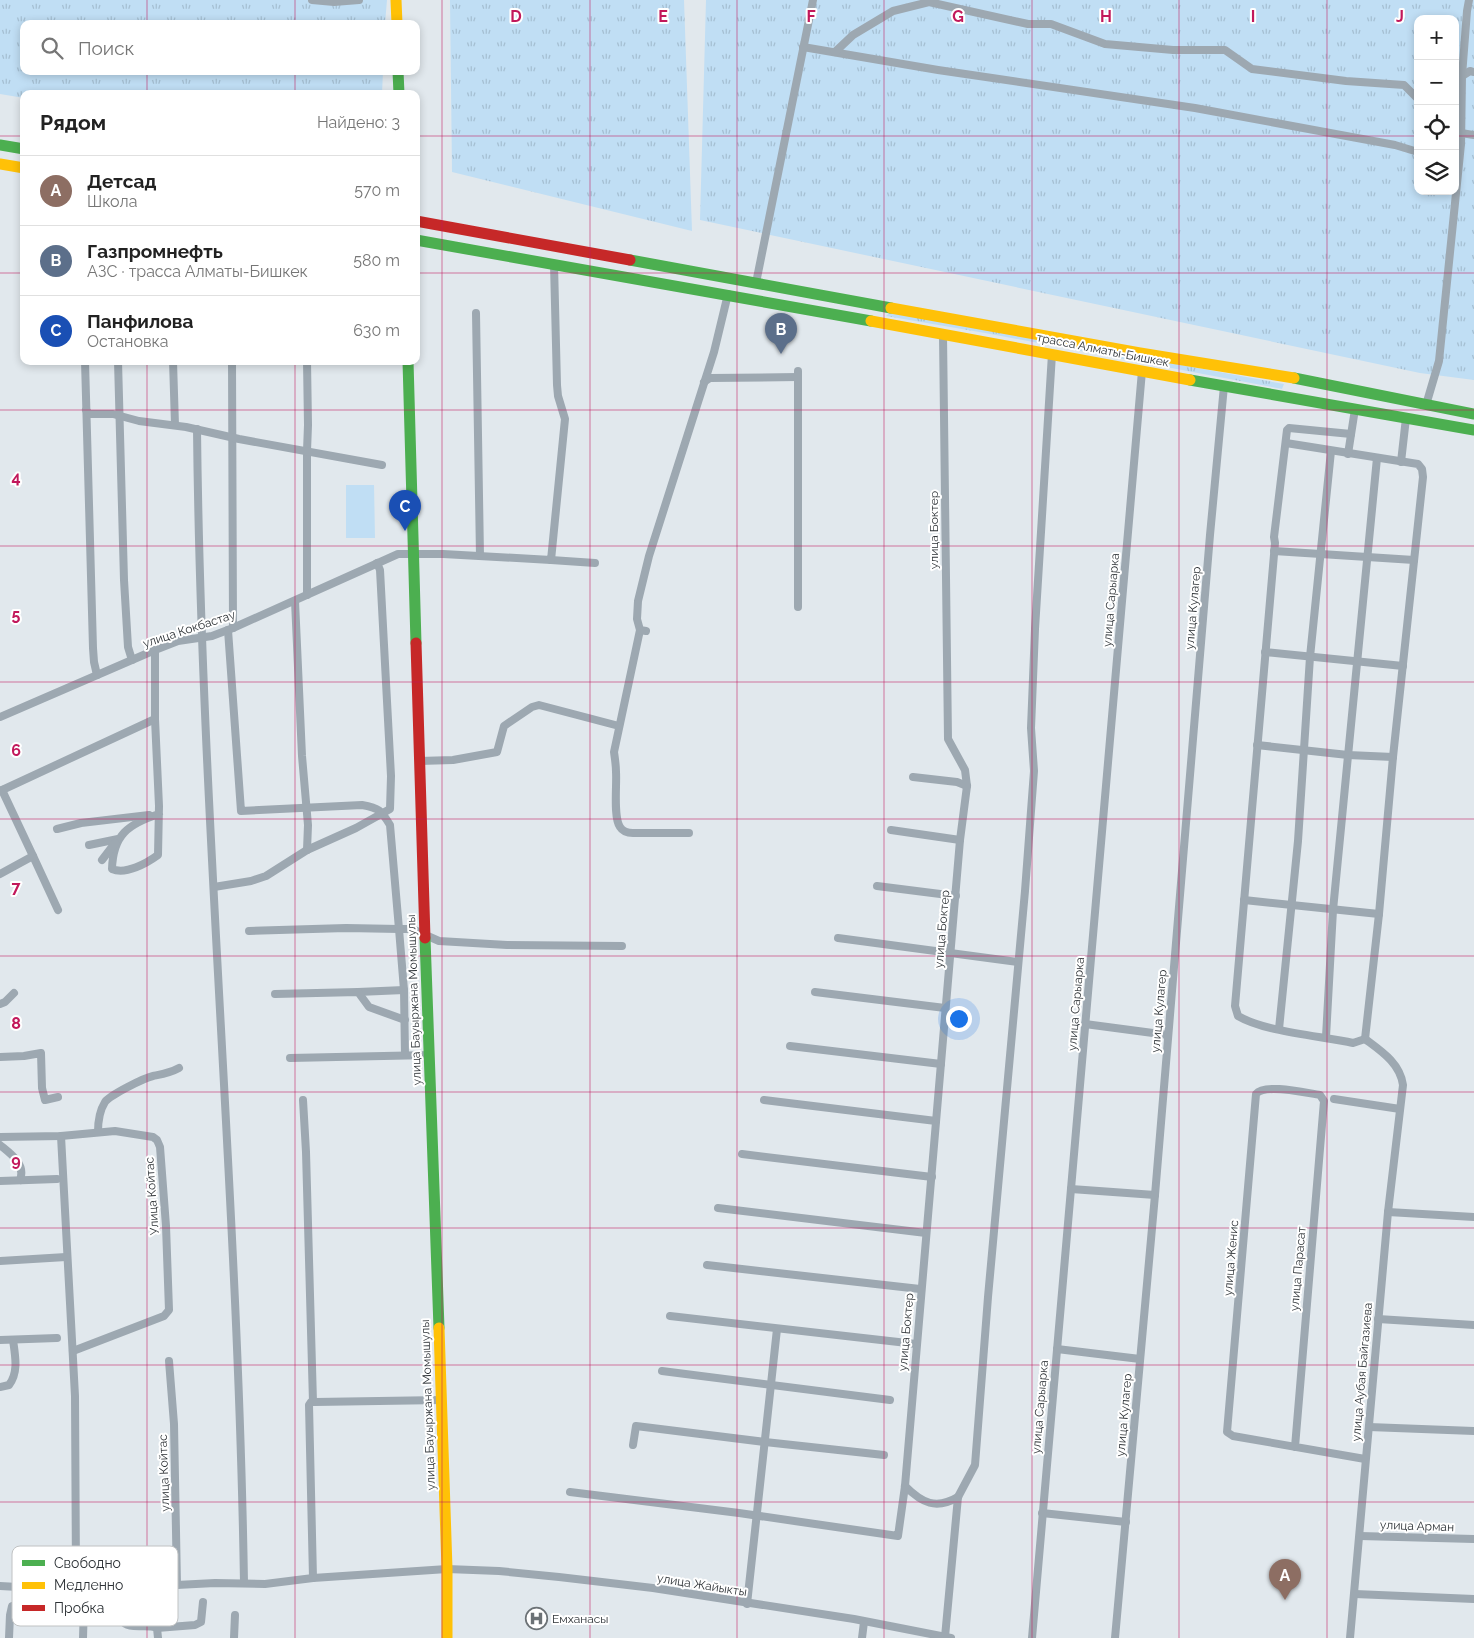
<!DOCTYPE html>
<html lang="ru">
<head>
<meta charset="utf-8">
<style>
  :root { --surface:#fff; --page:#f2f2f2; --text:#222; --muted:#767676; --line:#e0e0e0; --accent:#0f766e }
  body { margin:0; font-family:Raleway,sans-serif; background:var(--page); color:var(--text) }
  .controls { position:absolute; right:15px; top:15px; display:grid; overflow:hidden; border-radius:10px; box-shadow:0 2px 8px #0003 }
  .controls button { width:45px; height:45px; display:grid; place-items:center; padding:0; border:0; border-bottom:1px solid var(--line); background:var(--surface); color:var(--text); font:25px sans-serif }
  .you { position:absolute; left:958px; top:1018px; width:18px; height:18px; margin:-12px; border:4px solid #fff; border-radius:50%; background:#1a73e8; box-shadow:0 0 0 8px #1a73e833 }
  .badge { display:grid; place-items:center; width:32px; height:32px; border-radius:50%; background:var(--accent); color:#fff; font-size:16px; font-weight:700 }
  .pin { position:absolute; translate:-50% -41px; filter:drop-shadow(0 1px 2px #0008) }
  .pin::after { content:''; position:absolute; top:26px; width:18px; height:15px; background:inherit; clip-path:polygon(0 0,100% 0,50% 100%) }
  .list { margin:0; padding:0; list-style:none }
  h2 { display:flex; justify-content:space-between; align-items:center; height:65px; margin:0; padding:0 20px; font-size:21px }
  h2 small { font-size:16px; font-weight:400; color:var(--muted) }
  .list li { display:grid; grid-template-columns:32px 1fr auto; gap:15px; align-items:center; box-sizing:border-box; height:70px; padding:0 20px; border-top:1px solid var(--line) }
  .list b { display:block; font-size:19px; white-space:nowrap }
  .list p { margin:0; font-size:16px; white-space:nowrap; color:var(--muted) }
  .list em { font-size:16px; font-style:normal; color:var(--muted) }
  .icon { flex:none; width:28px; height:28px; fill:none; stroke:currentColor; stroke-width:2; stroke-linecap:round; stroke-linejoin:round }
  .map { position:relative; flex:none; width:1474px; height:1638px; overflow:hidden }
  .search { position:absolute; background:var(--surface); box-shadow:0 2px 8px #0003; left:20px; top:20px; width:400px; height:55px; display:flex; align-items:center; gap:12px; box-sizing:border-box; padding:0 18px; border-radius:10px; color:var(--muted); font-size:19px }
  .panel { position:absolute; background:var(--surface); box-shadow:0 2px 8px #0003; left:20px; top:90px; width:400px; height:275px; border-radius:10px }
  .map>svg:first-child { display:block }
</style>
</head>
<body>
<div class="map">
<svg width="1474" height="1638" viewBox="0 0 1474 1638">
  <defs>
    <pattern id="grass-tufts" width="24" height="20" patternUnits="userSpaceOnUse" patternTransform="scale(1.25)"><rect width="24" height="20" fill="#c0def4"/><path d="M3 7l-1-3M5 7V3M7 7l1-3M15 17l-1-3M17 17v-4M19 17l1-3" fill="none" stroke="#a5bfd2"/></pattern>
  </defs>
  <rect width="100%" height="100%" fill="#e1e8ed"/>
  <g fill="url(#grass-tufts)" fill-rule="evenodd">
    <path d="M0,0h387l-2,24h-361v47h359l-1,23h-358v4l-24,-4z"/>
    <path d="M450,0h234l8,231 -240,-59z"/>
    <path d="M706,0h768v380l-54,-7 -720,-153zM1418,19h37v172h-37z"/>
    <path d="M891,311l393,73 -2,5 -297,-56 -99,-17z"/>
  </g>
  <path fill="#c0def4" d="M346,485h28l1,53h-29z"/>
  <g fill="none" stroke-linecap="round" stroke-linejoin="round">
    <g stroke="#9da8b1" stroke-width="8">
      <path d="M312,0l22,2 25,-2"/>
      <path d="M803,47l135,23 257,38 200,37 23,7"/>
      <path d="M835,52l18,-17 40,-24 36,-9 99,22h23l54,20 68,6h52l27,19 94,12 58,4 14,14"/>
      <path d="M1462,76l8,-5 4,1"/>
      <path d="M1461,133l13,2"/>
      <path d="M756,283l57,-283"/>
      <path d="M476,313l4,243"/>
      <path d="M85,361l8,287 1,14 3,13"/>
      <path d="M118,361l6,219 4,67 4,13"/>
      <path d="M173,361l2,64"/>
      <path d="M232,361l1,267"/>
      <path d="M307,361l1,64 -1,26v144"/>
      <path d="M704,382l6,-4 88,-1"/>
      <path d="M1426,405l13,-44 22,-217 1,-68 5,-65 2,-11"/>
      <path d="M86,410l3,4h24l26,7 47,6 53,12 143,26"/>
      <path d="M197,429c4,385 41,769 47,1154"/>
      <path d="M1351,434l-62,-6 -2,2 -13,107 1,6 -40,463 3,10c27,16 83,20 115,27l12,-4"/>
      <path d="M1286,443l132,21 4,5 1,8 -30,280 -14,157 -14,125"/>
      <path d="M1348,454l7,-45"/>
      <path d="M1401,462l5,-44"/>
      <path d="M1274,551l140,9"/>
      <path d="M551,560l44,3"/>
      <path d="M295,601l7,155 6,69 -1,25"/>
      <path d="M798,607v-236"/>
      <path d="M228,630l13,181 121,-6c17,3 19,5 28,20l9,104 -53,-1 -97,3"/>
      <path d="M640,630l-26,122c1,7 2,13 2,20 1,12 -3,45 4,55 3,5 8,6 13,6h56"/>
      <path d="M646,631l-6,-1 -3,-11 1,-18 11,-45 65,-204 14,-58"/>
      <path d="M1265,652l138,14"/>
      <path d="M0,717l155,-67 23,-9 34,-5 21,-8 165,-74h45l108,6 14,-141 -7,-23 -1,-11 -3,-121"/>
      <path d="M155,719l4,87 -1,49c-11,8 -32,20 -46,14 1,-34 16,-45 47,-55"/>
      <path d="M1257,745l91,10 45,2"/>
      <path d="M419,761l34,-1 44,-8 7,-26 28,-19 7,-2 80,21"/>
      <path d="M913,777l44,5 10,4"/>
      <path d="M2,790l31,66"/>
      <path d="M0,791l155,-72v-69"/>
      <path d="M57,829l24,-6 68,-8"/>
      <path d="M891,830l69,10"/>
      <path d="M89,845l29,-6"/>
      <path d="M102,860l13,-17"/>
      <path d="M0,874l33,-18 25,54"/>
      <path d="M877,886l79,10"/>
      <path d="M214,887l37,-6 15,-5 41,-26 49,-22 34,-19 1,-33 -11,-206 -3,-7"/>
      <path d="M1244,900l135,14"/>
      <path d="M838,938l180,24"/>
      <path d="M358,992l46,-2"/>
      <path d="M815,992l130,16"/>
      <path d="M275,994l83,-2 11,15 36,13"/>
      <path d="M0,1004l5,-2 9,-9"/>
      <path d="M1085,1024l83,11"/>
      <path d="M1279,1029l19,-188 12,-184 21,-206"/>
      <path d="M1326,1037l7,-127 44,-452"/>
      <path d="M790,1046l151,18"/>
      <path d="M405,1055l-1,-65 -5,-61h13l27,12 68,4 115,1"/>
      <path d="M0,1057l24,-1 17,-3 1,35 3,12 13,-3"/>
      <path d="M290,1058l140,-3"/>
      <path d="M1334,1099l66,10"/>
      <path d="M303,1100l3,52 7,250"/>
      <path d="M764,1100l172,21"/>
      <path d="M98,1132c0,-9 2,-22 7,-30 5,-7 39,-24 48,-26 10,-2 17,-3 26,-8"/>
      <path d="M61,1136l14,260 1,181 -1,8"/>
      <path d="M0,1137l61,-1 54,-5 38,6 4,3 3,7 6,79 3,84 -5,6 -91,35"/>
      <path d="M0,1145c11,9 26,19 20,35"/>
      <path d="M742,1154l190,23"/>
      <path d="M0,1181l57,-2"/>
      <path d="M1071,1189l84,6"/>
      <path d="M718,1208l208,25"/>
      <path d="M1388,1212l86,5"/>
      <path d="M0,1261l66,-4"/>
      <path d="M707,1265l213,24"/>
      <path d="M670,1316l246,28"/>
      <path d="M1378,1319l96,6"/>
      <path d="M0,1340l57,-2"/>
      <path d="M1057,1349l83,10"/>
      <path d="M169,1361l5,63 3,161"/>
      <path d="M662,1371l228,29"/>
      <path d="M0,1387l9,-2c10,-13 6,-30 4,-45"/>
      <path d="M1369,1427l105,4"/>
      <path d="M633,1445l3,-19 129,16 119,13"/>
      <path d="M1295,1447l29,-346 -4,-6c-14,-2 -55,-12 -64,-1l-29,338 6,4 132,23"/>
      <path d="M905,1486c17,17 31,24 53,11"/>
      <path d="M570,1492l169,21 159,23 7,-50 55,-646 7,-54 -2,-16 -17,-31 -5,-404"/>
      <path d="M1042,1513l84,9"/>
      <path d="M1360,1536l114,3"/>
      <path d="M313,1578l134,-9 52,2 60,6 94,11 201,31 97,19"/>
      <path d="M0,1586l18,1 57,-2 44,3 96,-5 50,1 48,-6 -4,-173 2,-3h4l127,-2"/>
      <path d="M1355,1594l119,5"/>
      <path d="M747,1604l30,-275"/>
      <path d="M157,1628l38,-3 6,-3 2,-20"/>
      <path d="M945,1637l13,-140 17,-32 13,-168 37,-406 9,-120 -3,-43 4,-99 17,-275"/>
      <path d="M9,1638l1,-23 2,-9 10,-3 62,1"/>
      <path d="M83,1638l1,-34 7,-3 20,1c4,5 6,12 10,18 8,11 25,3 36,8l1,10"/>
      <path d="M234,1638l1,-23"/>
      <path d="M862,1638l2,-16"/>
      <path d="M1032,1638l110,-1267"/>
      <path d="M1115,1638l40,-443 55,-660 14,-149"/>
      <path d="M1350,1638l38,-426 15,-127c-3,-22 -22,-34 -38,-46"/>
    </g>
    <g stroke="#4caf50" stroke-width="11">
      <path d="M398,71l1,23"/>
      <path d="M0,145l24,4"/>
      <path d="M416,240l455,81"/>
      <path d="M630,260l261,48"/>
      <path d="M408,361l8,282"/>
      <path d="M1294,378l180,36"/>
      <path d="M1190,380l284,50"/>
      <path d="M425,938l14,390"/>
    </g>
    <g stroke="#ffc107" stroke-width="11">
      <path d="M396,0l1,24"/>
      <path d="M0,164l24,4"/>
      <path d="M891,308l249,45 154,25"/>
      <path d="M871,321l319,59"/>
      <path d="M439,1328l8,241v69"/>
    </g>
    <g stroke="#c62828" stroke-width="11">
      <path d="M416,221l214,39"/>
      <path d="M416,643l9,295"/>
    </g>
  </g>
  <path fill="none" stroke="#c2185b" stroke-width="1" stroke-opacity="0.55" d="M147,0v24M295,0v24M442,0v1638M590,0v1638M737,0v1638M884,0v1638M1032,0v1638M1179,0v1638M1327,0v1638M147,71v23M295,71v23M0,136h24M416,136h1002M1455,136h19M0,273h24M416,273h1058M147,361v1277M295,361v1277M0,410h1474M0,546h1474M0,682h1474M0,819h1474M0,956h1474M0,1092h1474M0,1228h1474M0,1365h1474M0,1502h1474"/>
  <defs>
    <symbol id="hospital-ring" viewBox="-11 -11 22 22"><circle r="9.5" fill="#fff" stroke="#6c7276" stroke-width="1.5"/><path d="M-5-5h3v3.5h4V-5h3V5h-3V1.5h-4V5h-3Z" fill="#6c7276"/></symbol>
  </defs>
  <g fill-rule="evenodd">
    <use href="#hospital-ring" x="524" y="1606" width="25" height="25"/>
  </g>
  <g text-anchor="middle" stroke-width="4" stroke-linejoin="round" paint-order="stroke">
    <g font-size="12" fill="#2d3236" stroke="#fff">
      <text transform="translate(1103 350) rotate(11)" y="4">трасса Алматы-Бишкек</text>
      <text transform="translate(934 530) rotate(-90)" y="4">улица Боктер</text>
      <text transform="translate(1111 600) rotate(-85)" y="4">улица Сарыарка</text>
      <text transform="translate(1193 608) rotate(-85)" y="4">улица Кулагер</text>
      <text transform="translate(189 629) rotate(-18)" y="4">улица Кокбастау</text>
      <text transform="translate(942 929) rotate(-85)" y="4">улица Боктер</text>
      <text transform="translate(414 1000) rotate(-92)" y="4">улица Бауыржана Момышулы</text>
      <text transform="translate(1076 1004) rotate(-85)" y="4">улица Сарыарка</text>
      <text transform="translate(1159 1011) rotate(-85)" y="4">улица Кулагер</text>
      <text transform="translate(152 1196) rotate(-94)" y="4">Улица Койтас</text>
      <text transform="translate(1231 1258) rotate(-85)" y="4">улица Женис</text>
      <text transform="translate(1298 1269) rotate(-85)" y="4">улица Парасат</text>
      <text transform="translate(906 1332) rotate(-85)" y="4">улица Боктер</text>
      <text transform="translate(1362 1372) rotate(-85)" y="4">улица Аубая Байгазиева</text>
      <text transform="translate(428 1405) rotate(-92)" y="4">улица Бауыржана Момышулы</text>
      <text transform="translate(1040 1407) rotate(-85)" y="4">улица Сарыарка</text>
      <text transform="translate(1124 1415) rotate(-85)" y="4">улица Кулагер</text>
      <text transform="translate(164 1473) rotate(-92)" y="4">улица Койтас</text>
      <text transform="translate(1417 1526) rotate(2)" y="4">улица Арман</text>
      <text transform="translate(702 1585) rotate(9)" y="4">улица Жайыкты</text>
    </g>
    <g font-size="12" fill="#2d3236" stroke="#fff" text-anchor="start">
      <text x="552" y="1623">Емханасы</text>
    </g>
  </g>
  <rect x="12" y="1546" width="166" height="80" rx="8" fill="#fff" stroke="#c0c2c3" stroke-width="1"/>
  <rect x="22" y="1560" width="23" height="6" fill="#4caf50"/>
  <rect x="22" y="1582" width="23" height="7" fill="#ffc107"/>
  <rect x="22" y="1605" width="23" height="6" fill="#c62828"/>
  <g font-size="14" fill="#2d3236">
    <text x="54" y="1568">Свободно</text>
    <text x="54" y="1590">Медленно</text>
    <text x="54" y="1613">Пробка</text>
  </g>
  <g font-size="16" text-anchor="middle" font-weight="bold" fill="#c2185b" stroke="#fff" stroke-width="4" stroke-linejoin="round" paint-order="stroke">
    <text x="516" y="22">D</text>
    <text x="663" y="22">E</text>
    <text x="811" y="22">F</text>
    <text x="958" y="22">G</text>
    <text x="1106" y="22">H</text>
    <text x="1253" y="22">I</text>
    <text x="1400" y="22">J</text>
    <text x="16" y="483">4</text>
    <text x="16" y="620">5</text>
    <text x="16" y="756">6</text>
    <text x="16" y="893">7</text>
    <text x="16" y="1029">8</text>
    <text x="16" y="1166">9</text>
  </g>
</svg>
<div class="controls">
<button>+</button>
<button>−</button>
<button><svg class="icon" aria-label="locate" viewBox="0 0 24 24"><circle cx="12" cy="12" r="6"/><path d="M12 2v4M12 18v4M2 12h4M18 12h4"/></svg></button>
<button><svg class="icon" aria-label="layers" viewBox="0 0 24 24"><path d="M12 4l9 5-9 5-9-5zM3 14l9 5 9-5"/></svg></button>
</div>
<div class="you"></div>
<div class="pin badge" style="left:1285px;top:1600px;background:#8d6e63">A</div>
<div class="pin badge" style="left:781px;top:354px;background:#5c6f8a">B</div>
<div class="pin badge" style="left:405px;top:531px;background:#1a4fb4">C</div>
<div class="search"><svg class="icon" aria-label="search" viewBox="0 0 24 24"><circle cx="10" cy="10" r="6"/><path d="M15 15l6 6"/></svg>Поиск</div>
<section class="panel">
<h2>Рядом<small>Найдено: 3</small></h2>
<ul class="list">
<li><span class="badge" style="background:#8d6e63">A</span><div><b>Детсад</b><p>Школа</p></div><em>570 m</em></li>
<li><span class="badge" style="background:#5c6f8a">B</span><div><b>Газпромнефть</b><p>АЗС · трасса Алматы-Бишкек</p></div><em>580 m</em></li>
<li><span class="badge" style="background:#1a4fb4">C</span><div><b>Панфилова</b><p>Остановка</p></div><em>630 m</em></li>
</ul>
</section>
</div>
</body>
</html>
